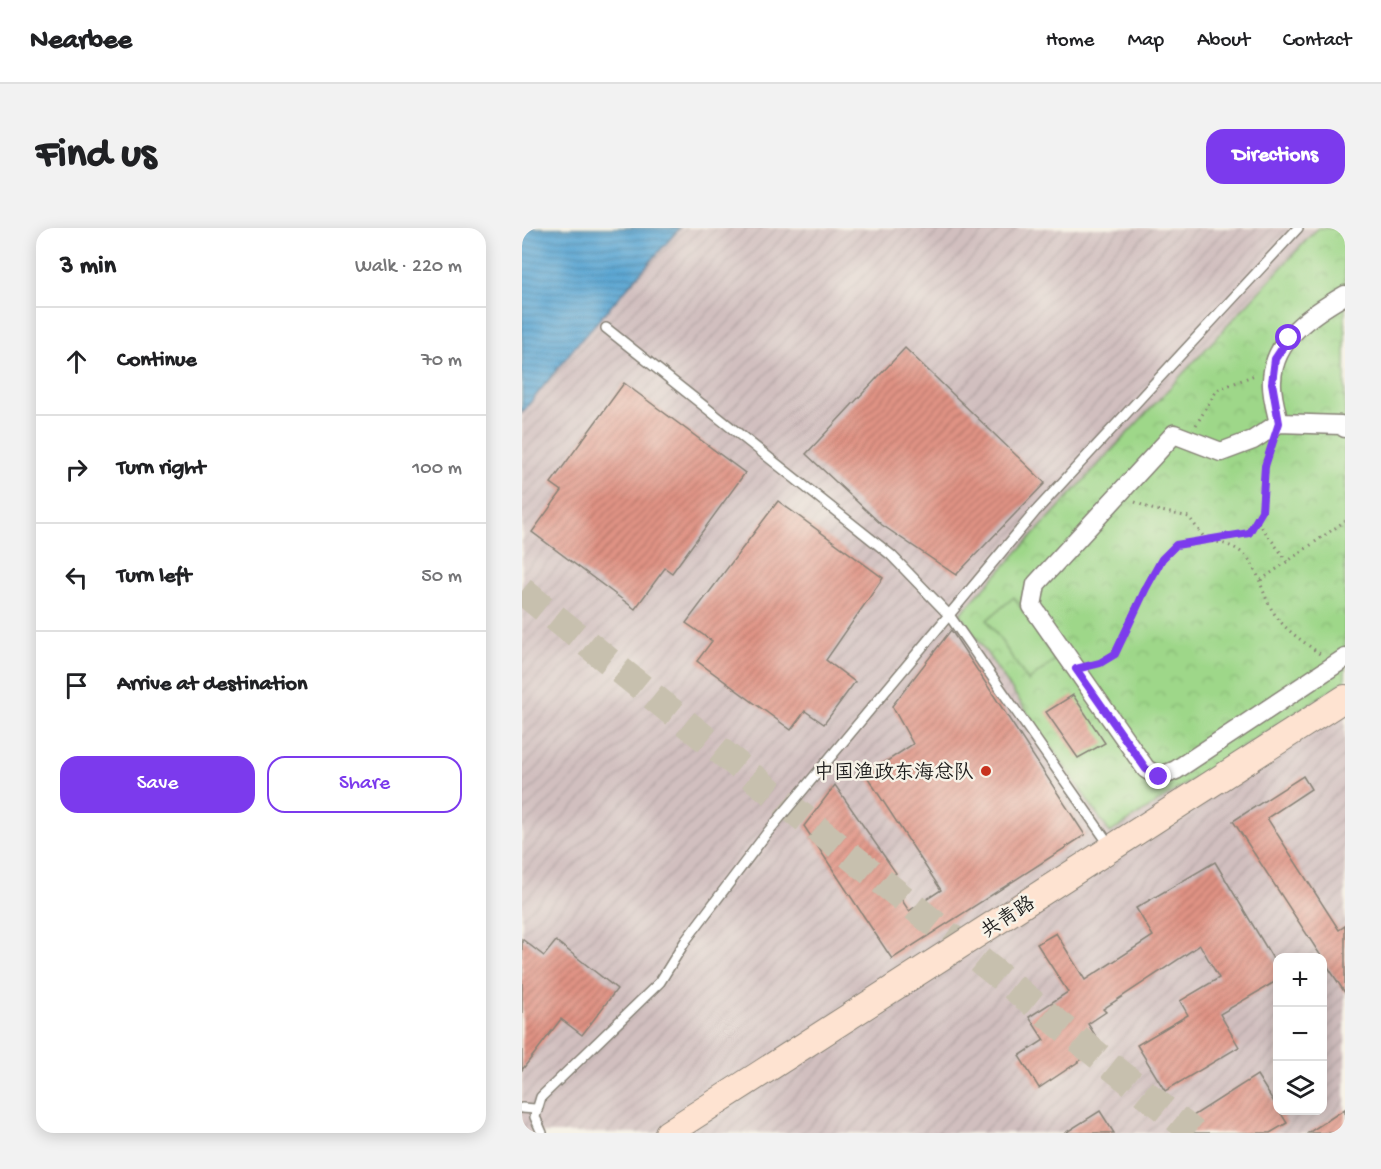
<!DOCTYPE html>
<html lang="en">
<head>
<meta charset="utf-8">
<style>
  :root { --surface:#fff; --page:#f2f2f2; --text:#202124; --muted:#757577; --line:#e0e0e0; --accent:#7c3aed }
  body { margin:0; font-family:"Gochi Hand","LXGW WenKai TC",sans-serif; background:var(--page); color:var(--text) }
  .controls { position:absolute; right:18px; bottom:18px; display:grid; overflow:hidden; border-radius:12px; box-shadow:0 3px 15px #0003 }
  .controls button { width:54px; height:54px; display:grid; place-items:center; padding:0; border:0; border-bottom:2px solid var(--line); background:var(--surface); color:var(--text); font:30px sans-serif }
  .stop { position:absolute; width:18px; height:18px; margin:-14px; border:4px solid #7c3aed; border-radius:50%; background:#fff }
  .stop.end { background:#7c3aed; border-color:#fff; box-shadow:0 2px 6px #0008 }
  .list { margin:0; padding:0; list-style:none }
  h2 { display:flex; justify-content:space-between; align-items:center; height:78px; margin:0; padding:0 24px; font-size:26px }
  h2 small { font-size:20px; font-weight:400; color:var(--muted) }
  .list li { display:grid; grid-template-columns:39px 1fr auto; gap:18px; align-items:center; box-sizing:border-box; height:108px; padding:0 24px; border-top:2px solid var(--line) }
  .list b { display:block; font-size:22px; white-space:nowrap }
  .list em { font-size:20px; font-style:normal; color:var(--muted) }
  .actions { display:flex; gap:12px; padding:18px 24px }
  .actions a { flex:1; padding:14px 0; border:2px solid var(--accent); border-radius:18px; text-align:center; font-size:21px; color:var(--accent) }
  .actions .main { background:var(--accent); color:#fff }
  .icon { flex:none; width:33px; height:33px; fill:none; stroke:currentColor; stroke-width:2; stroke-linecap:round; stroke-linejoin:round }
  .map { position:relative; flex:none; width:823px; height:905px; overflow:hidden; border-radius:18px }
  header { display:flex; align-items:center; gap:36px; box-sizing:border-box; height:84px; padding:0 30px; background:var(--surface); border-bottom:2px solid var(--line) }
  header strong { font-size:28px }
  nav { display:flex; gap:33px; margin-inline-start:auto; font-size:21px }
  .intro { display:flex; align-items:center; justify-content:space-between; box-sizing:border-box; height:144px; padding:0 36px }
  h1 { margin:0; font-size:42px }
  .button { padding:15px 27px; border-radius:18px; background:var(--accent); color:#fff; font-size:21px; font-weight:700 }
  main { display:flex; gap:36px; padding:0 36px }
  aside { flex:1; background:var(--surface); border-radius:18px; box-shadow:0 3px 15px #0003 }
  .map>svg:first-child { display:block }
</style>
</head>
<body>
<header>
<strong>Nearbee</strong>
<nav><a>Home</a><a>Map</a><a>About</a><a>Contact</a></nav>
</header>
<div class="intro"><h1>Find us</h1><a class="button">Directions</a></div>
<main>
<aside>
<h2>3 min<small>Walk · 220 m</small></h2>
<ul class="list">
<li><svg class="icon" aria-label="ahead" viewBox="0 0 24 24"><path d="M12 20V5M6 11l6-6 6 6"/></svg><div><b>Continue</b></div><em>70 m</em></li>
<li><svg class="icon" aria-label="right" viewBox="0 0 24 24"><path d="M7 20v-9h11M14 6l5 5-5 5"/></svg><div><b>Turn right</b></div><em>100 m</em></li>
<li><svg class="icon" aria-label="left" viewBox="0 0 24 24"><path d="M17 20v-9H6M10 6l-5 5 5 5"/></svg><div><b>Turn left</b></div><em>50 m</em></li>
<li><svg class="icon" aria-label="arrive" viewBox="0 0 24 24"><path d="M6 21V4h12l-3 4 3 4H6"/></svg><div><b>Arrive at destination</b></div></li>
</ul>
<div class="actions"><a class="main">Save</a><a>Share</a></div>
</aside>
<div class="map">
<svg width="823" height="905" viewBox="0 0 823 905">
  <defs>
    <pattern id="industrial-furrows" width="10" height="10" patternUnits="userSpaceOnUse" patternTransform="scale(1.5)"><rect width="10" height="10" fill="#d1bfbf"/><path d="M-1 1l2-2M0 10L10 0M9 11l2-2" fill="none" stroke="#b3a4a4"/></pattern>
    <pattern id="park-crowns" width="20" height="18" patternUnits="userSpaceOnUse" patternTransform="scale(1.5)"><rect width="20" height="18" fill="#9ed789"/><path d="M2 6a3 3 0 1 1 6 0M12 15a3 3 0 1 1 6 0" fill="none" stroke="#88b876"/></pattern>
    <pattern id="water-rules" width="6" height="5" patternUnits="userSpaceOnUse" patternTransform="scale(1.5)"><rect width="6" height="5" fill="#5aa6d3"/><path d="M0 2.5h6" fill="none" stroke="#4a86aa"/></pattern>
    <pattern id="building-hatch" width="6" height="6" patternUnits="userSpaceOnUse" patternTransform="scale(1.5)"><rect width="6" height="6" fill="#e09384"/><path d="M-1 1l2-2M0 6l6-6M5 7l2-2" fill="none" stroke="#b5776b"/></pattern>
  </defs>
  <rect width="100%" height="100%" fill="#f7f3e8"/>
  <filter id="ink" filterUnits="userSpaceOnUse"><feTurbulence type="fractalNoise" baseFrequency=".0167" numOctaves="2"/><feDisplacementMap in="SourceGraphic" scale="12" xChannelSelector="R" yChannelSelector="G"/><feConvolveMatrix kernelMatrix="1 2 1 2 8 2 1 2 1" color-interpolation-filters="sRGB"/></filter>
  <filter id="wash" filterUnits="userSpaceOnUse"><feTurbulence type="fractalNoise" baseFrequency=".008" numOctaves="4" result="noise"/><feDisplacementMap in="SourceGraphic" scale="24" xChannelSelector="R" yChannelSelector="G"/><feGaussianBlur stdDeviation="1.35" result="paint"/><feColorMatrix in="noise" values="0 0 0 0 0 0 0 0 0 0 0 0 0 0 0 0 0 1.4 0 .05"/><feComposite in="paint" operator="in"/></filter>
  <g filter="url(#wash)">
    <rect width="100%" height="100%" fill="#f2e9d2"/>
    <path fill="url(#industrial-furrows)" fill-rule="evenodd" d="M158,0h665v905h-823v-720l52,-65zM756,730h44v152h-44z"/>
    <path fill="url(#park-crowns)" stroke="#5d7a52" stroke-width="1.5" d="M796,0h27v453l-235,152 -150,-219z"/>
    <path fill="#9ed789" stroke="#5d7a52" stroke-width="1.5" d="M492,369l41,63 -27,21 -41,-61z"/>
    <path fill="url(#water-rules)" stroke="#3b6178" stroke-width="1.5" d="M0,0h158l-106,120 -52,65z"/>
    <g id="blocks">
      <g fill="url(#building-hatch)">
        <path d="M383,120l140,135 -89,92 -74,-50 -76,-71z"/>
        <path d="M102,155l121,90 -73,100 -7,-5 -30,41 -103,-77 30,-41 -11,-8z"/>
        <path d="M256,273l105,77 -57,82 29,22 -31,42 -19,-13 -14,19 -94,-69 15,-20 -26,-18z"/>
        <path d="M429,402l134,205 -193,124 -88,-133 31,-41 61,88 -8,6 21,32 32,-21 -75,-115 47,-31 -21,-38z"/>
        <path d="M551,467l32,48 -27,15 -32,-46z"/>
        <path d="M781,548l8,13 -44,29 72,112 6,-4v67l-112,-172z"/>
        <path d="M693,634l63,105v13l-58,34 19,33 -74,44 -28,-46 51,-30 -8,-14 39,-23 -19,-33 -97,64 3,3 -18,12 14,22 -63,42 -20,-32 25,-16 -15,-23 39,-25 -31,-48 19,-11 29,47 68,-44 -17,-28z"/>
        <path d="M0,711l22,17 12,-15 61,48 -35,46 -21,-16 -39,51z"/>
        <path d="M735,847l30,48 -17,10h-78l-7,-12z"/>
        <path d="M823,881v24h-37z"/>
        <path d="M578,883l14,22h-49z"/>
      </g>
    </g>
  </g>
  <g filter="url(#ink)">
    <use href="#blocks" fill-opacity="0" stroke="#878277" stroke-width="1.5"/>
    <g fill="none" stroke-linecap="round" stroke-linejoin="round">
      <path stroke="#c7c0ae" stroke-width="28" stroke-dasharray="28 14" stroke-linecap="butt" d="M0,363l672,542"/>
      <defs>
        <g id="lane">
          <path d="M84,100l285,227 58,60 162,232"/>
          <path d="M0,880l13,1"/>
          <path d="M20,905l-7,-16 6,-20 119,-115 26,-42 81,-107 268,-321 263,-284"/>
        </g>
        <g id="street">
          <path d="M757,195c-3,-13 -8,-29 -7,-42 1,-42 40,-67 73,-86"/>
          <path d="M823,200l-4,-3 -62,-2 -26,17 -32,12 -47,-18 -138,150 -4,22 114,163 13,8 17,-7 169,-112"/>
        </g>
        <path id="secondary" d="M146,905l677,-435"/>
      </defs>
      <use href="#lane" stroke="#878277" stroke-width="12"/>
      <use href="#street" stroke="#878277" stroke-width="21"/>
      <use href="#secondary" stroke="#878277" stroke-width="28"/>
      <g stroke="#878277" stroke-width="3" stroke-dasharray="1.5 4.5" stroke-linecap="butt">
        <path d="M674,197l21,-35 40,-16"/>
        <path d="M613,274l17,7 37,8 17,23 43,-7 13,-22 7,-61"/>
        <path d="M736,294l29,39"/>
        <path d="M739,352l84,-59"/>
        <path d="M571,437c25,-6 29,-26 37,-47 7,-17 31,-66 47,-73 11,-5 28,-5 40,-3 47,10 37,44 59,74 12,17 29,26 45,39"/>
      </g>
      <use href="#lane" stroke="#fff" stroke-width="9"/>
      <use href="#street" stroke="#fff" stroke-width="18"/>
      <use href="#secondary" stroke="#fee3d1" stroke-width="26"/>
    </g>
  </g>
  <g fill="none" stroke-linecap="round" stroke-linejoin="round" filter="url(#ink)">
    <path stroke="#7c3aed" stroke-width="8" d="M637,549l-13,-8 -70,-100 24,-6 15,-9 31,-66 16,-29 14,-14 73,-12 13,-22 3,-45 14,-43 -7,-40 3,-24 14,-21"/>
  </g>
  <circle fill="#c8321e" stroke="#f7f3e8" stroke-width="2" cx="464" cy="543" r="6"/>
  <g text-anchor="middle" stroke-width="5" stroke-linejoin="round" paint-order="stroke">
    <g font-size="20" fill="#1c1c1c" stroke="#f7f3e8" text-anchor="end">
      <text x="452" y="550">中国渔政东海总队</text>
    </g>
    <g font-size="20" fill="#1c1c1c" stroke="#f7f3e8">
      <text transform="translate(485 688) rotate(-33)" y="7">共青路</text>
    </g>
  </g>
</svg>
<div class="controls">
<button>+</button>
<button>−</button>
<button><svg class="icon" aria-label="layers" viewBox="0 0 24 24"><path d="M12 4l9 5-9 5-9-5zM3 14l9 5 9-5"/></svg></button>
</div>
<div class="stop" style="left:767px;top:110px"></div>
<div class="stop end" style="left:637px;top:549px"></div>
</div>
</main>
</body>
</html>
